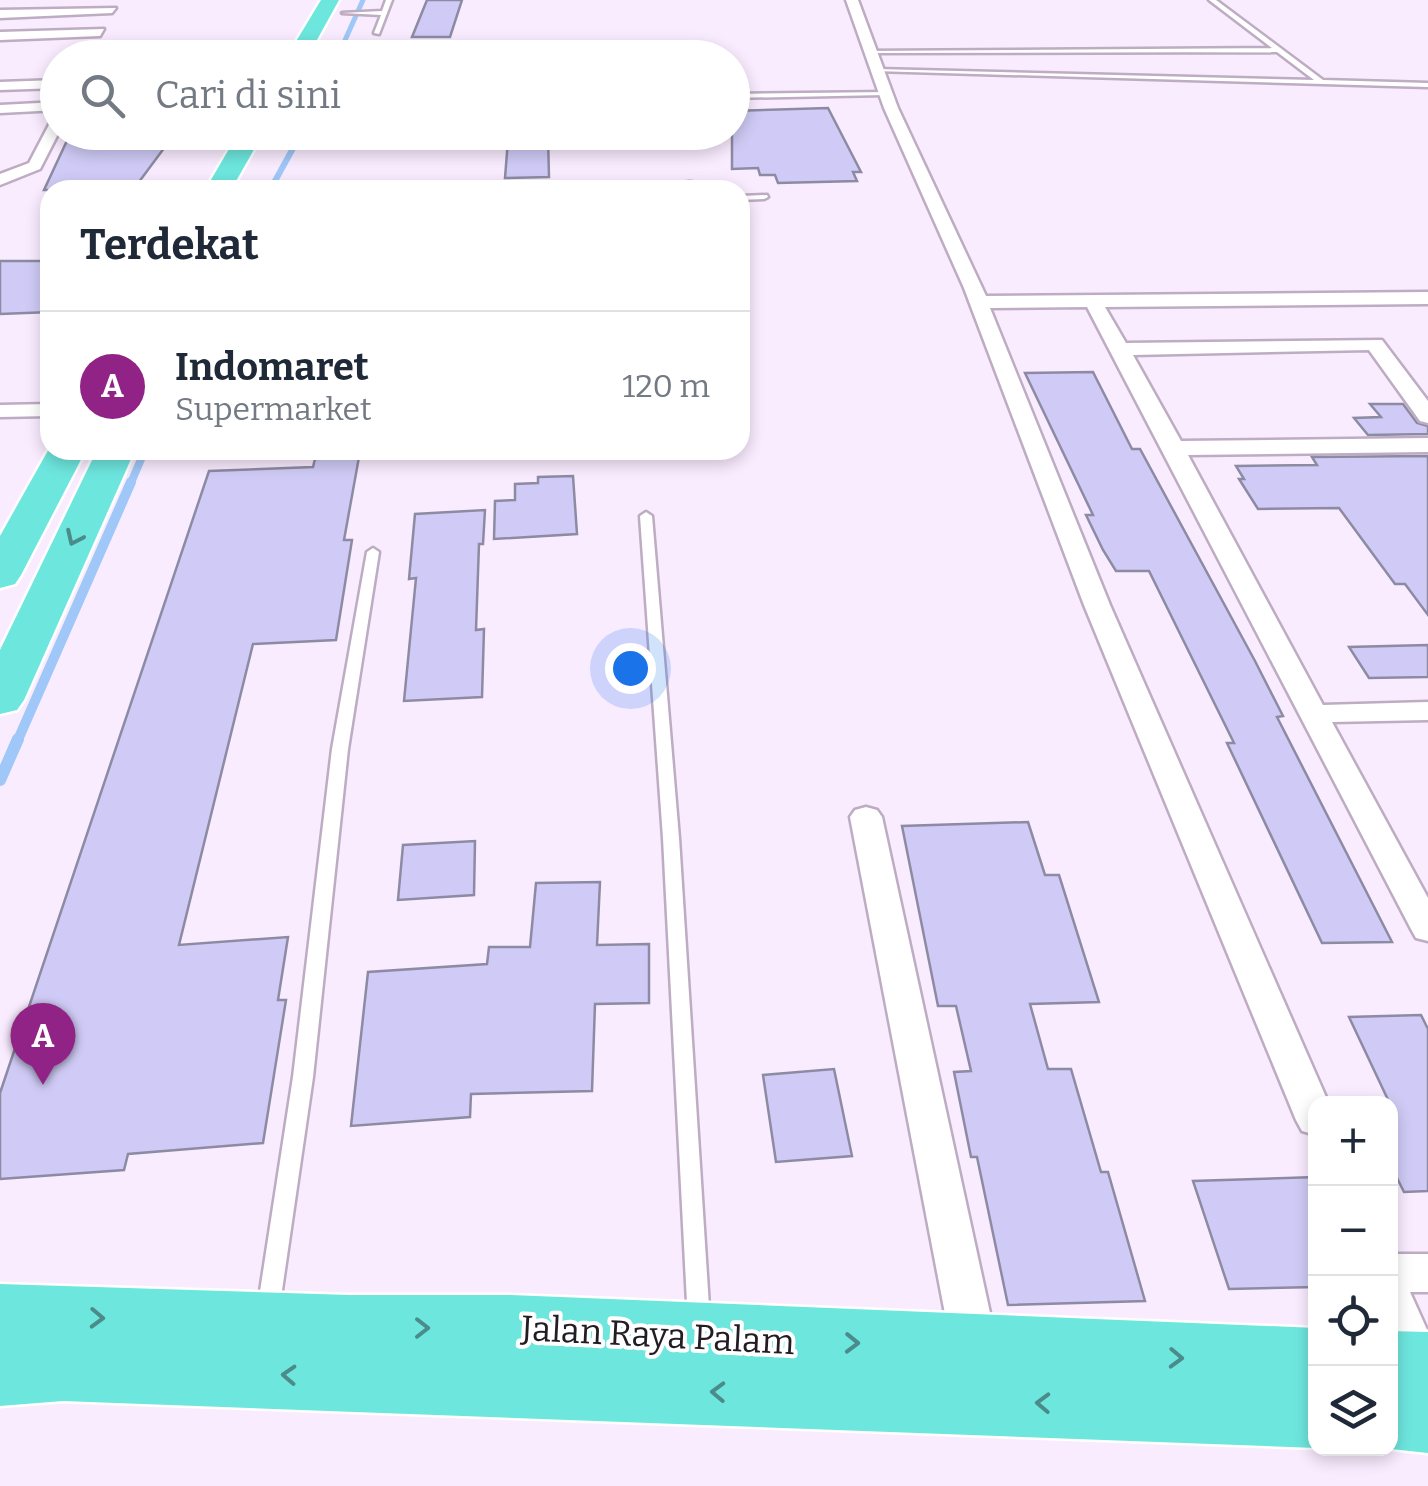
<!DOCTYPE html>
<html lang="id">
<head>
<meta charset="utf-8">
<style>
  :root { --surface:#fff; --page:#f2f2f3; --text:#1f2937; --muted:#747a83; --line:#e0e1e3; --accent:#902385 }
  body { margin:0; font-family:Bitter,serif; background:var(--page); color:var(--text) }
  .controls { position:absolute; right:30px; bottom:30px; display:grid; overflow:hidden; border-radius:20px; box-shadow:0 5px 15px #0003 }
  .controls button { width:90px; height:90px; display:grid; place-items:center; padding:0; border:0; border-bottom:2px solid var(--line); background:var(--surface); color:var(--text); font:50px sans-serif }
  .you { position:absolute; left:630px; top:668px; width:35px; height:35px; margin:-25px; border:8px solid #fff; border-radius:50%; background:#1a73e8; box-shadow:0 0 0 15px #1a73e833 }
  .badge { display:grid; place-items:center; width:65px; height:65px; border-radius:50%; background:var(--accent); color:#fff; font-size:32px; font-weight:700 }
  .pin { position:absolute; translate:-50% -82px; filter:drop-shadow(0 2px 5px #0008) }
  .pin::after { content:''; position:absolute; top:52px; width:35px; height:30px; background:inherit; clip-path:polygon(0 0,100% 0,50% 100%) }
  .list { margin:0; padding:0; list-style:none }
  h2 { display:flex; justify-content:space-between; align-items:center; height:130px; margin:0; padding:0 40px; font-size:42px }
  h2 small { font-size:32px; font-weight:400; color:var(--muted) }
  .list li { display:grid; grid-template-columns:65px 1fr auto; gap:30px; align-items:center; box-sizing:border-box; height:150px; padding:0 40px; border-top:2px solid var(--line) }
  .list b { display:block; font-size:38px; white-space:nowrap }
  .list p { margin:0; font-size:32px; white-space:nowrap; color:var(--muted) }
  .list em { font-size:32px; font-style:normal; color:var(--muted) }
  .icon { flex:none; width:55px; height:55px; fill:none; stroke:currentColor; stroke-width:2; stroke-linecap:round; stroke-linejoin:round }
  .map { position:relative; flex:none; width:1428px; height:1486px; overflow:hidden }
  .search { position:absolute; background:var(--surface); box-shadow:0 5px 15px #0003; left:40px; top:40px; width:710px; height:110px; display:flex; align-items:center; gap:25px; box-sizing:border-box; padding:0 35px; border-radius:55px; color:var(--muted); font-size:38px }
  .panel { position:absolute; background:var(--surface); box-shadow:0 5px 15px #0003; left:40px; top:180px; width:710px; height:280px; border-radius:30px }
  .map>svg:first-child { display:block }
</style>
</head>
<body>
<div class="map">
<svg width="1428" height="1486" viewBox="0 0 1428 1486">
  <rect width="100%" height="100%" fill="#faecff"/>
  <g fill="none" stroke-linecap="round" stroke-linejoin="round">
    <path stroke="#9fc7f7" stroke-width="5" d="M337,58l26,-58"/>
    <path stroke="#9fc7f7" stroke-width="6" d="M270,190l32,-58"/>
    <path stroke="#9fc7f7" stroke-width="8" d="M130,485l15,-35"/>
    <path stroke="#9fc7f7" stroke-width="10" d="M17,742l114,-260"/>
    <path stroke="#9fc7f7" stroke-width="12" d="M0,780l18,-41"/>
  </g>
  <g fill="#cfcbf6" stroke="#8d8ba3" stroke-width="2.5">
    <path d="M427,0h35l-12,37h-38z"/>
    <path d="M828,108l33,64h-8l4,9 -79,2 -3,-8h-15l-2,-7 -26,1v-58z"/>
    <path d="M71,132h105l-43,58h-89z"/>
    <path d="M548,137l1,40 -44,1 3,-38z"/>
    <path d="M0,261h50v51l-50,2z"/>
    <path d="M1093,372l39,77h8l115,212 28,55 -6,1 115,225 -70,1 -95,-200h7l-85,-172h-33l-13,-21 -17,-35h7l-68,-142z"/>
    <path d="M1370,404h33l14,19 11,3v8l-60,1 -14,-17 27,-1z"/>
    <path d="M1428,456v159l-23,-31h-10l-56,-76 -81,1 -19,-30h5l-8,-13 81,-1 -5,-8z"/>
    <path d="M359,457l-15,83h8l-16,100 -83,4 -74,301 109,-8 -10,63h8l-23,143 -135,11 -4,16 -124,9v-86l209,-622 104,-4 2,-8z"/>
    <path d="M573,476l4,58 -83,5 1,-38 20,-1v-16l23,-1v-6z"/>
    <path d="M485,510l-2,34h-4l-3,86 8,-1 -2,68 -78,4 12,-123 -7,1 6,-65z"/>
    <path d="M1428,645v32l-59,1 -20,-31z"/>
    <path d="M1028,822l17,53h14l40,127 -69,2 18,65h23l30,103h7l37,129 -137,4 -31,-148h-6l-17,-85 17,-1 -15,-65h-18l-36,-180z"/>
    <path d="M475,841l-1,54 -76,5 5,-55z"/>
    <path d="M600,882l-3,63 52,-1v59l-54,1 -3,87 -121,3 -1,23 -119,9 17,-154 119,-8 2,-17h41l6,-64z"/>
    <path d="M1421,1015l7,14v162l-24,1 -14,-28v-60l-41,-87z"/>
    <path d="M834,1069l18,87 -76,6 -13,-87z"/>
    <path d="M1316,1177v110l-87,2 -36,-108z"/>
  </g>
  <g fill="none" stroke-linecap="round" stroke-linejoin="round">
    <defs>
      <g id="lane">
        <path d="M386,0h6l-13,34 -5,-1 7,-18 -39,-2 40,-2z"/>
        <path d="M1209,0h7l107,80 105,3v4l-554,-16 3,-2 437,11 -37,-28 -407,1 -3,-2 405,-3z"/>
        <path d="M887,92l-2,3 -153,3v-4z"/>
        <path d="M278,132h55l1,5h77l2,-5h7l-2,5 157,-5 -162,9h-82l-4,-5h-46z"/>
        <path d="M689,182h3v4l-18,1 1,3h-8l-2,-5z"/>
        <path d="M767,195l1,2 -4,2 -24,1v-4z"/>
        <path d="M646,512l6,4 27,322 31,484 -3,7 -8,3 -8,-3 -3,-7 -25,-484 -23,-322z"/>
        <path d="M373,548l6,4 -31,197 -35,328 -34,234 -3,7 -8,3 -8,-3 -3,-7 36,-234 39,-328 35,-197z"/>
      </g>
      <g id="street">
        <path d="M846,0h12l40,108 88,188 442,-4v12l-323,3 21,36 256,-3 46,61v22l-8,-2 -51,-71 -236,5 48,86 247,-3v14l-240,3 135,250 105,-3v18l-96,2 96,176v43l-12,-3 -5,-9 -324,-622 -97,1 120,297 219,499h-13v31l-14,-4 -6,-11 -212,-515 -120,-317 -80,-180z"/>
        <path d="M116,8l-4,5 -112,5v-8z"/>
        <path d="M104,29l-4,7 -100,4v-8z"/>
        <path d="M58,80v8l-58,2v-8z"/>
        <path d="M58,102v8l-58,3v-8z"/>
        <path d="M58,117l1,15 -19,37 -40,16v-11l29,-11 22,-42z"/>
        <path d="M50,404v12l-50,1v-12z"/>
        <path d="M866,807l11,3 5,7 115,528 -7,14 -16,6 -16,-6 -7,-14 -101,-528 5,-7z"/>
        <path d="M1390,1254h38v38h-18l18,40v53l-7,3 -16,-6 -15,-33z"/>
      </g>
      <g id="primary">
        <path d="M321,0h18l-32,58h-21z"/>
        <path d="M239,132h25l-33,58h-26z"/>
        <path d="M50,447l36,3 -65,125 -6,9 -15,4v-52z"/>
        <path d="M97,450h38l-111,250 -7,10 -17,4v-64z"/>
        <path d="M0,1284l349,11h162l805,33v120l-1253,-47 -63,5z"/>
        <path d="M1390,1331l38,1v121l-46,-5h8z"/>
      </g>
    </defs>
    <use href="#lane" stroke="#bdacc2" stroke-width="5"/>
    <use href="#street" stroke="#bdacc2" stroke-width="5"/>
    <use href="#primary" stroke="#fff" stroke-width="5"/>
    <use href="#lane" fill="#fff" fill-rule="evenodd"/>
    <use href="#street" fill="#fff" fill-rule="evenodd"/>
    <use href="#primary" fill="#6de6de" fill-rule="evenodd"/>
  </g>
  <defs><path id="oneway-chevron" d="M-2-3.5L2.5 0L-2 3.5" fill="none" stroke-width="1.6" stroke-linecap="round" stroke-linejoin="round" transform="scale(2.5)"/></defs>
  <g stroke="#4b8b8a">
    <use href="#oneway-chevron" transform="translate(74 538) rotate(115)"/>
    <use href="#oneway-chevron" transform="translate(97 1318) rotate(2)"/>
    <use href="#oneway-chevron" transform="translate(422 1328)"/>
    <use href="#oneway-chevron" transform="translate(852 1343) rotate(1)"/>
    <use href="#oneway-chevron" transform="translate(1176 1358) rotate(2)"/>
    <use href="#oneway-chevron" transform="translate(289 1375) rotate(-177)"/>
    <use href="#oneway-chevron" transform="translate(718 1392) rotate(-178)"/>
    <use href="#oneway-chevron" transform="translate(1043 1403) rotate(-178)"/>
  </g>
  <g text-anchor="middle" stroke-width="8" stroke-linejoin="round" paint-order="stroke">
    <g font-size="35" fill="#221c24" stroke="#fff">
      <text transform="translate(658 1335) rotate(3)" y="12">Jalan Raya Palam</text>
    </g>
  </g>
</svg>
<div class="controls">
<button>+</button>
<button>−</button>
<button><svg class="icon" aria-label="locate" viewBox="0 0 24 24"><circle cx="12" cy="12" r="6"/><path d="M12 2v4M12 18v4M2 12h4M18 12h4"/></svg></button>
<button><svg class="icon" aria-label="layers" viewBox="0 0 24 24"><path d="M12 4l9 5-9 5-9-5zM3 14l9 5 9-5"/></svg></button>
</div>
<div class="you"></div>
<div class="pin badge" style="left:43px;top:1085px">A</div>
<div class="search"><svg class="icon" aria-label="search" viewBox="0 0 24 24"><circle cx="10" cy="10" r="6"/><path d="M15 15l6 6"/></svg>Cari di sini</div>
<section class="panel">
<h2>Terdekat<small></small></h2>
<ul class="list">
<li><span class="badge">A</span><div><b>Indomaret</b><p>Supermarket</p></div><em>120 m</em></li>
</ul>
</section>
</div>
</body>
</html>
